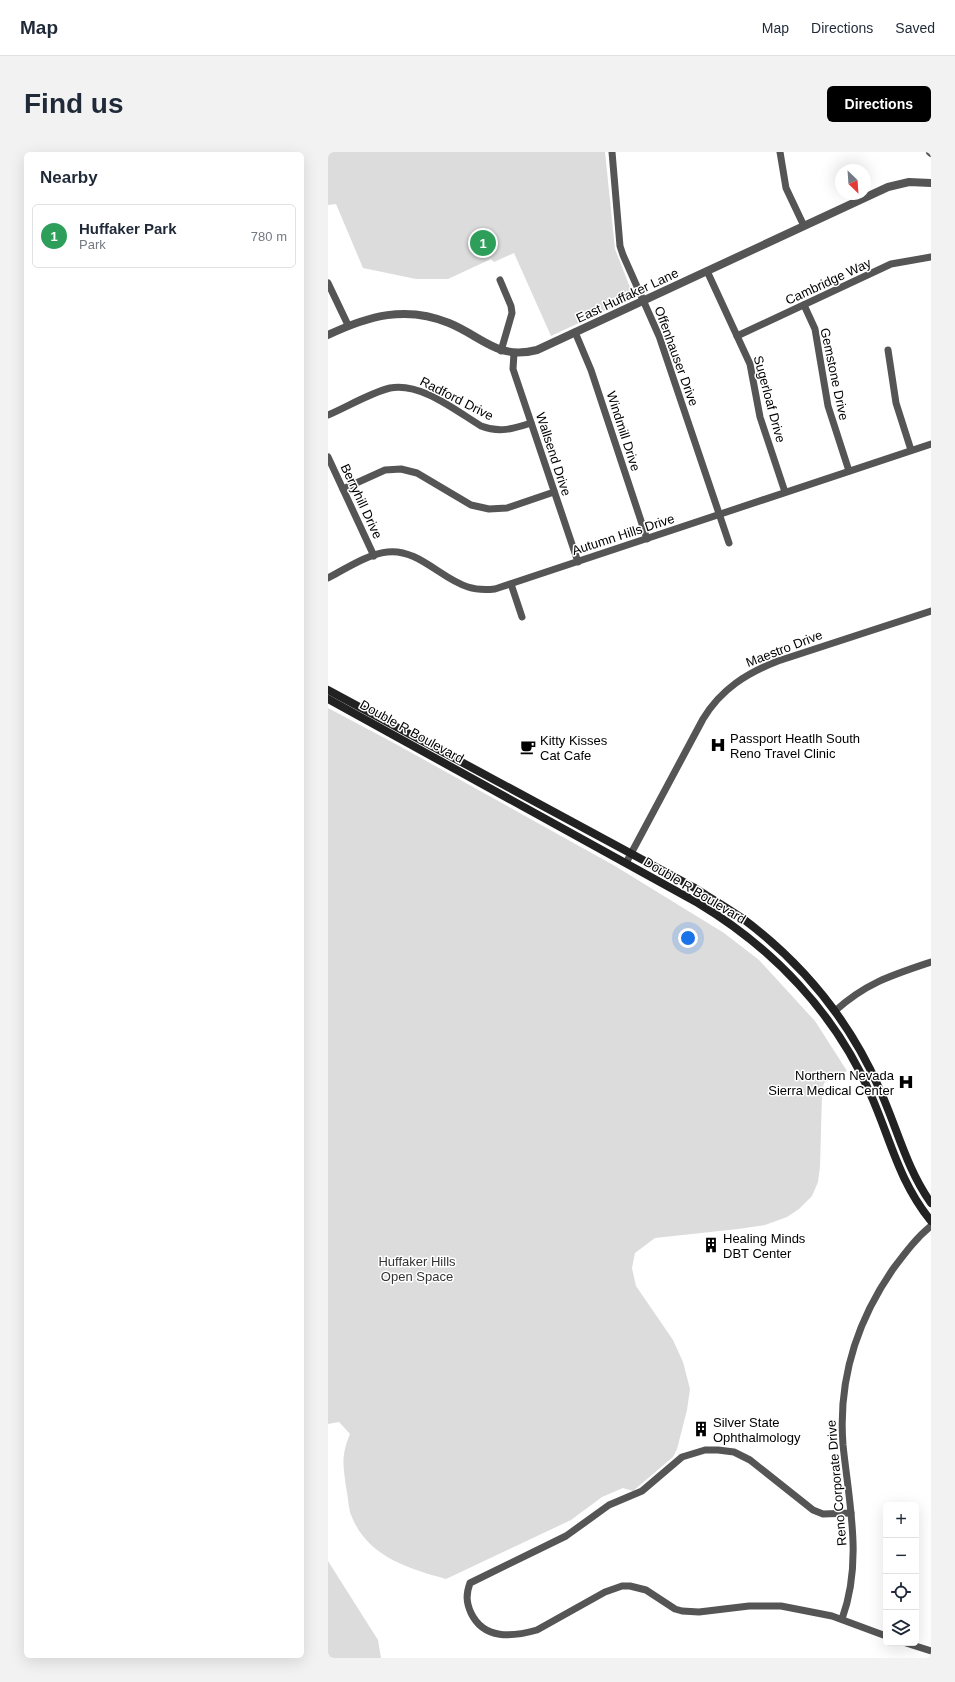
<!DOCTYPE html>
<html lang="en">
<head>
<meta charset="utf-8">
<style>
  :root { --surface:#fff; --page:#f2f2f3; --text:#1f2937; --muted:#747a83; --line:#e0e1e3; --accent:#000 }
  body { margin:0; font-family:Helvetica,sans-serif; background:var(--page); color:var(--text) }
  .controls { position:absolute; right:12px; bottom:12px; display:grid; overflow:hidden; border-radius:6px; box-shadow:0 4px 16px #0002 }
  .controls button { width:36px; height:36px; display:grid; place-items:center; padding:0; border:0; border-bottom:1px solid var(--line); background:var(--surface); color:var(--text); font:20px sans-serif }
  .compass { position:absolute; left:507px; top:12px; width:36px; height:36px; border-radius:50%; background:var(--surface); box-shadow:0 4px 16px #0002; rotate:155deg }
  .you { position:absolute; left:360px; top:786px; width:14px; height:14px; margin:-10px; border:3px solid #fff; border-radius:50%; background:#1a73e8; box-shadow:0 0 0 6px #1a73e833 }
  .badge { display:grid; place-items:center; width:26px; height:26px; border-radius:50%; background:var(--accent); color:#fff; font-size:13px; font-weight:700 }
  .pin { position:absolute; translate:-50% -50%; border:2px solid #fff; box-shadow:0 1px 4px #0006 }
  .list { margin:0; padding:0; list-style:none }
  h2 { display:flex; justify-content:space-between; align-items:center; height:52px; margin:0; padding:0 16px; font-size:17px }
  h2 small { font-size:13px; font-weight:400; color:var(--muted) }
  .list li { display:grid; grid-template-columns:26px 1fr auto; gap:12px; align-items:center; box-sizing:border-box; height:64px; margin:0 8px 8px; padding:0 8px; border:1px solid var(--line); border-radius:6px }
  .list b { display:block; font-size:15px; white-space:nowrap }
  .list p { margin:0; font-size:13px; white-space:nowrap; color:var(--muted) }
  .list em { font-size:13px; font-style:normal; color:var(--muted) }
  .icon { flex:none; width:22px; height:22px; fill:none; stroke:currentColor; stroke-width:2; stroke-linecap:round; stroke-linejoin:round }
  .map { position:relative; flex:none; width:603px; height:1506px; overflow:hidden; border-radius:6px }
  header { display:flex; align-items:center; gap:24px; box-sizing:border-box; height:56px; padding:0 20px; background:var(--surface); border-bottom:1px solid var(--line) }
  header strong { font-size:19px }
  nav { display:flex; gap:22px; margin-inline-start:auto; font-size:14px }
  .intro { display:flex; align-items:center; justify-content:space-between; box-sizing:border-box; height:96px; padding:0 24px }
  h1 { margin:0; font-size:28px }
  .button { padding:10px 18px; border-radius:6px; background:var(--accent); color:#fff; font-size:14px; font-weight:700 }
  main { display:flex; gap:24px; padding:0 24px }
  aside { flex:1; background:var(--surface); border-radius:6px; box-shadow:0 4px 16px #0002 }
  .map>svg:first-child { display:block }
</style>
</head>
<body>
<header>
<strong>Map</strong>
<nav><a>Map</a><a>Directions</a><a>Saved</a></nav>
</header>
<div class="intro"><h1>Find us</h1><a class="button">Directions</a></div>
<main>
<aside>
<h2>Nearby<small></small></h2>
<ul class="list">
<li><span class="badge" style="background:#2e9e5b">1</span><div><b>Huffaker Park</b><p>Park</p></div><em>780 m</em></li>
</ul>
</aside>
<div class="map">
<svg width="603" height="1506" viewBox="0 0 603 1506">
  <rect width="100%" height="100%" fill="#fff"/>
  <g fill="#dcdcdc">
    <path d="M0,0h277l10,97 18,46 -5,5 -77,36 -37,-83 -20,9 -3,-3 -43,20h-32l-53,-11 -27,-64 -8,1z"/>
    <path d="M0,556l66,35 221,123 109,67 35,27 56,61 32,50 -23,12 -2,11 -2,73 -2,15 -6,14 -13,13 -12,8 -22,8 -27,4 -83,9 -20,15 -3,15 4,18 37,54 10,22 7,27 -3,21 -10,39 -4,8 -40,34 -10,-3 -21,9 -31,23 -125,59c-39,-11 -81,-23 -96,-67 -2,-8 -2,-17 -4,-25 -3,-23 -5,-31 4,-53l-11,-12 -11,2z"/>
    <path d="M0,1409l50,79 3,18h-53z"/>
  </g>
  <g fill="none" stroke-linecap="round" stroke-linejoin="round">
    <g stroke="#555" stroke-width="7">
      <path d="M284,0l8,94 3,9 36,81 70,207"/>
      <path d="M452,0l6,36 18,38"/>
      <path d="M379,119l43,93 10,53 25,75"/>
      <path d="M172,128l11,26 1,7 -11,38"/>
      <path d="M0,131l20,42"/>
      <path d="M476,153l11,24 13,77 21,65"/>
      <path d="M247,180l16,38 56,169"/>
      <path d="M409,184l154,-72 40,-7"/>
      <path d="M560,198l8,53 15,47"/>
      <path d="M186,201l-1,16 65,193"/>
      <path d="M0,263c19,-8 42,-22 62,-27 31,-6 66,23 91,38 18,7 32,3 50,-3"/>
      <path d="M0,305l46,99"/>
      <path d="M15,337l42,-19 16,-1 16,4 54,32 18,4 18,-1 47,-16"/>
      <path d="M0,426c17,-9 40,-24 59,-26 31,-4 54,27 81,35 9,3 18,3 27,2l436,-145"/>
      <path d="M183,432l11,33"/>
      <path d="M298,711l77,-144c18,-30 44,-46 75,-58l153,-50"/>
      <path d="M507,859c31,-28 57,-36 96,-49"/>
      <path d="M523,1361l-28,1 -10,-4 -63,-50 -16,-8 -16,-2h-13l-23,7 -40,34 -33,14 -43,31 -96,47c-4,11 -4,19 1,30 13,27 41,24 66,17l68,-38 17,-6h8l16,4 29,19 7,2 17,1 50,-6h32l51,10 54,20"/>
      <path d="M514,1467c21,-57 7,-116 1,-174 -5,-64 14,-124 50,-176 12,-16 23,-31 38,-43"/>
      <path d="M578,1491l25,8"/>
    </g>
    <g stroke="#555" stroke-width="8">
      <path d="M602,0l1,1"/>
      <path d="M0,183c40,-19 78,-30 121,-12 34,14 48,37 88,27l351,-163 21,-5 22,1"/>
    </g>
    <g stroke="#222" stroke-width="8">
      <path d="M0,538l365,197c16,10 33,20 49,31 59,44 107,102 137,170 18,39 27,80 52,115"/>
      <path d="M0,547l370,204c75,45 137,110 172,190 21,47 28,87 61,128"/>
    </g>
  </g>
  <defs>
    <symbol id="hospital-bare" viewBox="-9 -9 18 18"><path d="M-5-5h3v3.5h4V-5h3V5h-3V1.5h-4V5h-3Z" fill="#000" stroke="#fff" stroke-width="2.5" paint-order="stroke"/></symbol>
    <symbol id="cafe-bare" viewBox="-9 -9 18 18"><path d="M-5.5-4.5H6V0H3Q3 3.5 0 3.5H-2.5Q-5.5 3.5-5.5 0ZM3-3.2v2h1.7v-2ZM-6 4.5H4V6H-6Z" fill="#000" stroke="#fff" stroke-width="2.5" paint-order="stroke"/></symbol>
    <symbol id="building-bare" viewBox="-9 -9 18 18"><path d="M-4-6H4V6H1V3H-1V6H-4ZM-2.5-4.3h1.7v1.8h-1.7ZM.8-4.3h1.7v1.8H.8ZM-2.5-1h1.7V.8h-1.7ZM.8-1h1.7V.8H.8Z" fill="#000" stroke="#fff" stroke-width="2.5" paint-order="stroke"/></symbol>
  </defs>
  <g fill-rule="evenodd">
    <use href="#hospital-bare" x="379" y="582" width="22" height="22"/>
    <use href="#cafe-bare" x="189" y="584" width="22" height="22"/>
    <use href="#hospital-bare" x="567" y="919" width="22" height="22"/>
    <use href="#building-bare" x="372" y="1082" width="22" height="22"/>
    <use href="#building-bare" x="362" y="1266" width="22" height="22"/>
  </g>
  <g text-anchor="middle" stroke-width="3" stroke-linejoin="round" paint-order="stroke">
    <g font-size="13" fill="#000" stroke="#fff">
      <text transform="translate(500 129) rotate(-25)" y="5">Cambridge Way</text>
      <text transform="translate(299 143) rotate(-25)" y="5">East Huffaker Lane</text>
      <text transform="translate(349 204) rotate(70)" y="5">Offenhauser Drive</text>
      <text transform="translate(507 222) rotate(78)" y="5">Gemstone Drive</text>
      <text transform="translate(129 246) rotate(27)" y="5">Radford Drive</text>
      <text transform="translate(442 247) rotate(75)" y="5">Sugerloaf Drive</text>
      <text transform="translate(296 279) rotate(72)" y="5">Windmill Drive</text>
      <text transform="translate(226 302) rotate(72)" y="5">Wallsend Drive</text>
      <text transform="translate(34 349) rotate(65)" y="5">Berryhill Drive</text>
      <text transform="translate(295 382) rotate(-18)" y="5">Autumn Hills Drive</text>
      <text transform="translate(456 496) rotate(-21)" y="5">Maestro Drive</text>
      <text transform="translate(84 579) rotate(29)" y="5">Double R Boulevard</text>
      <text transform="translate(367 738) rotate(31)" y="5">Double R Boulevard</text>
      <text transform="translate(508 1331) rotate(-95)" y="5">Reno Corporate Drive</text>
    </g>
    <g font-size="13" fill="#000" stroke="#fff" text-anchor="start">
      <text x="402" y="591">Passport Heatlh South<tspan x="402" dy="15">Reno Travel Clinic</tspan></text>
      <text x="212" y="593">Kitty Kisses<tspan x="212" dy="15">Cat Cafe</tspan></text>
      <text x="566" y="928" text-anchor="end">Northern Nevada<tspan x="566" dy="15">Sierra Medical Center</tspan></text>
      <text x="395" y="1091">Healing Minds<tspan x="395" dy="15">DBT Center</tspan></text>
      <text x="385" y="1275">Silver State<tspan x="385" dy="15">Ophthalmology</tspan></text>
    </g>
    <g font-size="13" fill="#333" stroke="#fff">
      <text x="89" y="1114">Huffaker Hills<tspan x="89" dy="15">Open Space</tspan></text>
    </g>
  </g>
</svg>
<div class="controls">
<button>+</button>
<button>−</button>
<button><svg class="icon" aria-label="locate" viewBox="0 0 24 24"><circle cx="12" cy="12" r="6"/><path d="M12 2v4M12 18v4M2 12h4M18 12h4"/></svg></button>
<button><svg class="icon" aria-label="layers" viewBox="0 0 24 24"><path d="M12 4l9 5-9 5-9-5zM3 14l9 5 9-5"/></svg></button>
</div>
<svg class="compass" viewBox="-18 -18 36 36"><path d="M0-13l5 13h-10z" fill="#e53935"/><path d="M0 13l5-13h-10z" fill="#747a83"/></svg>
<div class="you"></div>
<div class="pin badge" style="left:155px;top:91px;background:#2e9e5b">1</div>
</div>
</main>
</body>
</html>
